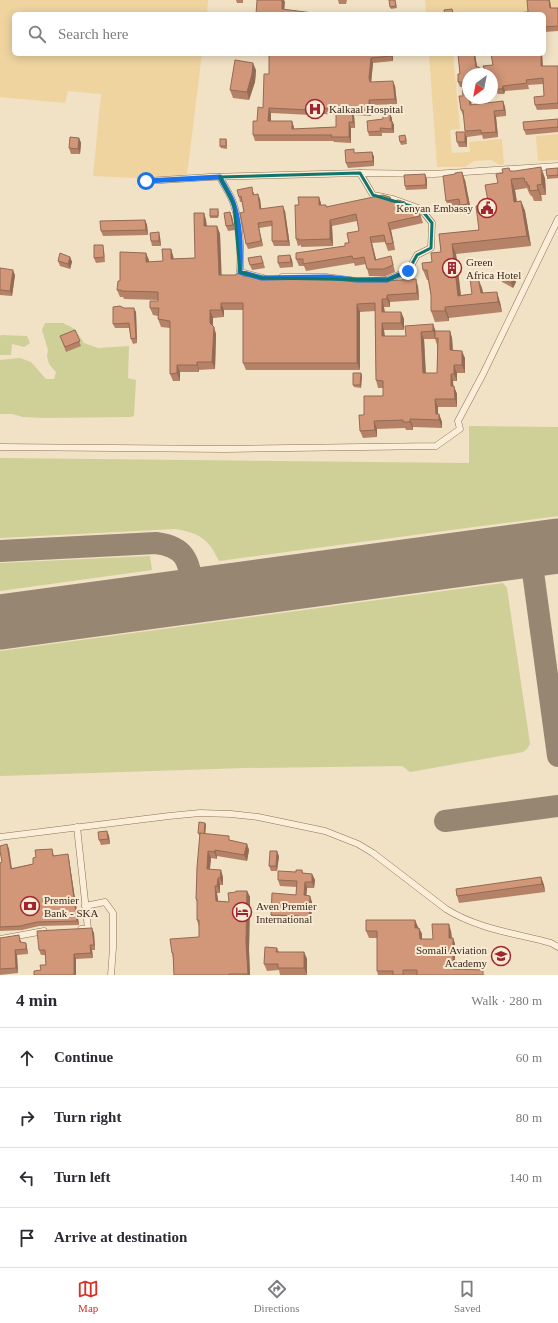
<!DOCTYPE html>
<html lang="en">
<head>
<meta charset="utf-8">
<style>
  :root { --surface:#fff; --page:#f7f7f7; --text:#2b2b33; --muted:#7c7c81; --line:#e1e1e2; --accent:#d93025 }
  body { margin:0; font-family:"Times New Roman",serif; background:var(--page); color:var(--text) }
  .compass { position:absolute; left:462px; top:68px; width:36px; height:36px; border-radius:50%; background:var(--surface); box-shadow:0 2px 10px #0003; rotate:212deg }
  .stop { position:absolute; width:12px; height:12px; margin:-9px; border:3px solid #1a73e8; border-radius:50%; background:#fff }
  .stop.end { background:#1a73e8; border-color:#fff; box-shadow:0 1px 4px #0008 }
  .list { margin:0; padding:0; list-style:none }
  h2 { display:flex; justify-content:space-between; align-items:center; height:52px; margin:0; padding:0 16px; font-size:17px }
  h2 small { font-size:13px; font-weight:400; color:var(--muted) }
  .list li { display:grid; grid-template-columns:26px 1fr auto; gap:12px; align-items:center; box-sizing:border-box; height:60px; padding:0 16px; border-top:1px solid var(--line) }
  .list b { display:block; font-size:15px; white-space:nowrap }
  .list em { font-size:13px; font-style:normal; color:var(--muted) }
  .icon { flex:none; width:22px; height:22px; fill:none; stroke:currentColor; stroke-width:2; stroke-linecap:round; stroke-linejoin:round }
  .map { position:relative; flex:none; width:558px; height:975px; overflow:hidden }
  .search { position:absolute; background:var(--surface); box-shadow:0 2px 10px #0003; left:12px; right:12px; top:12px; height:44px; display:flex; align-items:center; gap:10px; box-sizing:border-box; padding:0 14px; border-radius:6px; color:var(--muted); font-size:15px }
  .sheet { height:292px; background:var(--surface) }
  nav { display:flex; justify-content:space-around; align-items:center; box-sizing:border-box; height:56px; border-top:1px solid var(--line); background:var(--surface); font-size:11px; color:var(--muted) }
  nav a { display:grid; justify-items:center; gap:2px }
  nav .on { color:var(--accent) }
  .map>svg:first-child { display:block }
</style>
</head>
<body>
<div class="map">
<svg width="558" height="975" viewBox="0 0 558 975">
  <rect width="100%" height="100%" fill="#f1e1c5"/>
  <g fill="#ced097">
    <path d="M45,323h18l12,6 9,14 14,5 31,-2 -1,32 8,2 -2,35 -2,2 -90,1 -19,-1 -11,-3h-12v-54l20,-2 11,4 15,17h8l2,-7 -7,-8 -2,-8 1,-6 -6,-20z"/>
    <path d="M1,335l26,1 3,7 -6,4 -12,-3 -1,11h-11v-18z"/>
    <path d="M469,426l89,1v89l-339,45c-11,-23 -20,-28 -44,-32l-175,9v-80l469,5z"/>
    <path d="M150,556l2,14 -152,21v-28z"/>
    <path d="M503,583l4,5 23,156 -3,5 -4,3 -113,20 -8,-6 -157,2 -245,8v-125z"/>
  </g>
  <g fill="#efd4a0">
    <path d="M0,0h208l-1,14h-193v40h188l-15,121 -54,3 -40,-2 8,-82 -33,-3 -3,12 -65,-6z"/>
    <path d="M425,0h133v9l-62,5h-39l-2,-2 -11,2h-18z"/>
    <path d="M429,54h24l7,75 -10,1 2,23 18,-1 -1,-10 33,-3 2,25 -4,1 -9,-5 -17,1 -9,6h-28z"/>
    <path d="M558,134v26l-20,1 -2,-25z"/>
  </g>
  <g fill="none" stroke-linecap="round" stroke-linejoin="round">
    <g stroke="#978672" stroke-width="22">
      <path d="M530,550l28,206"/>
      <path d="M0,551l156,-8c35,4 33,25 38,52"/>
      <path d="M445,821l113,-15"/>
    </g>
    <path stroke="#978672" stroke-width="55" d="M0,622l558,-76"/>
    <defs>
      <g id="minor">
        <path d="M220,177c4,9 11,18 14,28 7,21 7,45 6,67l23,6"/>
        <path d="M146,181l64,-4 150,-4 74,1 124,-8"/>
        <path d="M282,277h44l31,4 30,-1 21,-9 9,-16 14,-7 1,-25 -11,-14 -28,-10 -20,-4 -13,-22"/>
        <path d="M0,447l225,2 211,-3 24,-17 -2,-8 25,-47 75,-155"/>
        <path d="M77,827l11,102h-7"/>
        <path d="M0,837l169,-21 31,-3 31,1 27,3 67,14 33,13 15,9 73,56c32,20 68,24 105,34l7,4"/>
        <path d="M85,906l20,-4 8,11v35l-2,27"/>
        <path d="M0,939l44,-8"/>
      </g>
    </defs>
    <use href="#minor" stroke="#8e7159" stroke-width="7"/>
    <use href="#minor" stroke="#fbeed9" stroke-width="6"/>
  </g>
  <g fill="#b58267" fill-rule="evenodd">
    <path d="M236,0h7v3h-6z"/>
    <path d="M338,0h9l-1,4h-7z"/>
    <path d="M395,0l2,8 -6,1 -1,-2z"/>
    <path d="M550,1l1,7h7v23l-14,1v-18l-16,-2z"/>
    <path d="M393,54v7l-20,2 -2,19 24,4 2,18 -26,1v11l-17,-1 1,13h-4v15l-17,-1 -1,-1h-78l-2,-6 4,-14 6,-13 6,-34zM271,113l40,2v-2l25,2v12l-42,2v-2l-23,-6z"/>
    <path d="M458,54h17l2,13h2l2,5v2h-13v24h3v7l32,-4 2,6 1,9 -10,1 2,20 -15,2 -1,-4 -15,2 -2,-6 -1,-16h-1l-2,-5 2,-14 -1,-9h-2l-2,-5 2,-8z"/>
    <path d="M491,54h51l1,12h15v43l-21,1 -2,-5 9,-9v-12l-16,1 1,4 -24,2 -1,3h-6l-6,-10v-10h-6l-3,-8 10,-1z"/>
    <path d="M256,70l-1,12 -6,18 -16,-2 -3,-8z"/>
    <path d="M392,118v3l2,4v8h-12v3h-13l-1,-4 15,-13z"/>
    <path d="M558,119v13l-32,3 -2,-5z"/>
    <path d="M406,137l1,7 -6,1 -1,-3z"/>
    <path d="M467,137v10h-8l-2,-5z"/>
    <path d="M79,138l2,5 -1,11h-9l-2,-6z"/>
    <path d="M226,139l1,3v7l-6,-1 -1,-2z"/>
    <path d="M372,152l2,5v9l-26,2 -2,-5 9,-10z"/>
    <path d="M509,168l1,3 35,7 1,17h-5l1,6h-8l-2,-5h-1l-2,-3 -2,-5 -12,2 2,11h4l4,10 6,35 -75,8 5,41 11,-1 10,-6 1,5 17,9 2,10 -53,6v3l-14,1 -4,-11v-16l-3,-15h-1l-4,-10 18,-18 -2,-18 40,-4 2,-25 7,-4 15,-28z"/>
    <path d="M558,168v10l-11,1v-3z"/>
    <path d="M427,179v10l-21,1 -1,-4z"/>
    <path d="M465,180l6,31 -8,1 -2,-6 -12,2 -3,-7z"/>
    <path d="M254,192v3l6,4 1,10 24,2 5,35h-16l-2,-5v-15l-13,2 4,18 -15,3 -2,-5 -2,-32 -2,-10h-2l-1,-5z"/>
    <path d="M390,197l2,5 15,7 12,1 4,13 -32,7 4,20 -7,1 -3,-9 -13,1 4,17 17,3 2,9 -9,4h-17l-3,-12 -11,2 -1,-3 -48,8 -2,-5h-5l-3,-7 49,-13 14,-15 -2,-10 -25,5 1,20 -32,1v-2l-3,1 -2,-7 25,-36v2l6,2z"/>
    <path d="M219,211l-1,7h-8v-2z"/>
    <path d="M230,212l2,5 3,13 -7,1 -2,-5z"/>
    <path d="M204,213l2,7 1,6h10l3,8 1,41 23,1 104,2 1,2 18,1 19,-4 2,4 30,5 1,14 -29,2v5h-6l1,5h16l3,7v11h-20l1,6h21l27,-12 2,7h15l2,7 1,12 12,8v15h-8v8h-4v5l4,8v13h-19v7h1l3,8v6l-29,-1v3h-7l-1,-2 -28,1v8l-14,1 -3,-7 4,-16 19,-19v-8h-5l-2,-8 -1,-69 -15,1v58h-114l-3,-7v-53h-19v7l-11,1v8l3,8 -1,35 -16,1v2h-19v9h-7l-3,-7v-46l-9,-1 -3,-8v-3l-5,-1 -3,-7 8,-7v-1l-34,-1 -1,-2h-3l-3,-7 3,-9 29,-21v2l14,-1 8,-12 3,10 21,-1zM424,339h11l2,6v28h-11z"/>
    <path d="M145,220l2,5 1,10 -45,1 -2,-5z"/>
    <path d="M160,237l1,9h-9l-1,-5z"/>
    <path d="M104,250l1,12 -9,1 -2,-5z"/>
    <path d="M290,255l2,5 1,7 -13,1 -2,-5z"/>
    <path d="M70,257l2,5 -2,7 -10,-3 -2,-5z"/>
    <path d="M263,261l2,7 -13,2 -2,-5z"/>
    <path d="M0,268l15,7 -3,21 -12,-1z"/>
    <path d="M500,277h14l2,5 -3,6 -11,-6z"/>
    <path d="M124,308l12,4 1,31 -4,1 -2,-5 -2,-11h-14l-2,-4z"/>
    <path d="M75,330l6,16 -15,6 -6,-16z"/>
    <path d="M362,375l-1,13 -7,-1 -1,-2z"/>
    <path d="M205,823l1,2 -1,9 42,10 2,6 -2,11 -30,-5v3l-6,-1 -1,11 13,8v8h-3v8h-3l1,8 11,1 18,-11 3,6 -1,53 1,25h-76l-1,-17 -1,-5 27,-16v-10l-2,-7v-18l-1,-3 4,-63 -1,-1 -1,-2z"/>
    <path d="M107,831l2,5 1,8 -9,1 -2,-5z"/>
    <path d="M7,844l2,5 3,19 21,-4 3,-7 16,-8 2,7 15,3 10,66 -40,1 -17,4 -22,1v-68l2,-1z"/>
    <path d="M279,856l-2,15h-6l-2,-5z"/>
    <path d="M302,870l1,3 9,1 3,6 -1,8h-7l-1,7 6,7 -1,23 -10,-1v-2l-28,-1 -2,-6 25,-20 1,-8 -17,-1 -2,-6 18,-8z"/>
    <path d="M541,877l3,8 1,7 -86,11 -2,-7z"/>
    <path d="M415,920l3,8h1l3,6v5h11l18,-8 1,7h1l2,6v25l30,6h-107l-1,-4v-33h-8l-3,-7z"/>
    <path d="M94,933l1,17h-3l1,8 -17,1v16h-42l7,-5 5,-5 -1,-10h-4l-2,-5z"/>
    <path d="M0,938l21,2v2l5,1 1,5 1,6 -11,1 1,18 -18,2z"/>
    <path d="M277,948l2,4h25l3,7v16h-27l-1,-5 -12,1 -3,-7z"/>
  </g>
  <g fill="#936a54">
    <path d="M282,0h2l1,2 -1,12 -2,-5z"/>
    <path d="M549,0h1v1l2,12 -2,-5z"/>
    <path d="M391,54h2v7l-2,-5z"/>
    <path d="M474,54h1l3,18 -2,-5z"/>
    <path d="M541,54h1l1,18 -2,-6z"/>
    <path d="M371,58l2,5 -2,21 -1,-2 -1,-4z"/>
    <path d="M253,63l3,7 -1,12 -6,18 -2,-8z"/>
    <path d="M479,67l2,5v2h-1z"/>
    <path d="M393,81l2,5 2,18 -2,-5z"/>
    <path d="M503,86l2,5 -1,3 -2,-5z"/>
    <path d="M469,98h2l1,12 -2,-5z"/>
    <path d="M369,100l2,5v11l-2,-6z"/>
    <path d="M503,101l2,6 1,9 -2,-6z"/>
    <path d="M269,108l2,5v14l-3,-6z"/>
    <path d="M352,110l2,5 1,13 -2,-6z"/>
    <path d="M494,111l2,6 2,20 -2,-5z"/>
    <path d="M390,114l2,4v7l-2,-4z"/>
    <path d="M292,121l2,6v8l-2,-6z"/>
    <path d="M392,121l2,4v8l-2,-4z"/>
    <path d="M349,122l2,6v15l-2,-6z"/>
    <path d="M465,132l2,5v10l-2,-5z"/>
    <path d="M79,138l2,5 -1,11 -2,-5z"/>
    <path d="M372,152l2,5v9l-1,-5z"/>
    <path d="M541,167l4,11 1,17 -4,-11z"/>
    <path d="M462,172l3,8 6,31 -3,-7z"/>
    <path d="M425,174l2,5v10l-1,-4z"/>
    <path d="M511,179l4,11 3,22 -4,-10z"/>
    <path d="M537,185l4,10 1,6 -4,-11z"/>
    <path d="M258,194l2,5 2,15 -2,-5z"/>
    <path d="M319,197l2,6v8l-2,-6z"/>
    <path d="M521,201l4,10 6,35 -4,-10z"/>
    <path d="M283,206l2,5 5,35 -2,-5z"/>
    <path d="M230,212l2,5 3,13 -2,-5z"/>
    <path d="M204,213l2,7 1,14 -3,-8z"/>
    <path d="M145,220l2,5 1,10 -2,-5z"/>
    <path d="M330,220l2,6 1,20 -3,-7z"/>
    <path d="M258,223l1,5 4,18 -2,-5z"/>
    <path d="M388,223l3,7 4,20 -2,-7z"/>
    <path d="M217,226l3,8 2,49 -3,-8z"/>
    <path d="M159,232l1,5 1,9 -2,-5z"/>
    <path d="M370,237l2,6 6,24 -3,-7z"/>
    <path d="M452,244l4,10 6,52 -4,-10z"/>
    <path d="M171,249l2,7 1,10 -3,-7z"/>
    <path d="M146,253l3,7v9l-3,-7z"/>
    <path d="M290,255l2,5 1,7 -2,-5z"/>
    <path d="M70,257l2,5 -2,7 -2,-5z"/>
    <path d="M13,270l2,5 -3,21 -2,-5z"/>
    <path d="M514,277l2,5 -3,6 -2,-5z"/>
    <path d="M478,278l4,10 3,16 -4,-11z"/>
    <path d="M416,279l2,7 1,14 -2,-7z"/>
    <path d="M497,292l3,10 2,10 -4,-10z"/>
    <path d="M387,295l3,7v5l-3,-8z"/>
    <path d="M382,299l2,8 1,13 -3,-8z"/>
    <path d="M221,303l3,7v7l-3,-7z"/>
    <path d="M357,304l3,8v58l-3,-7z"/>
    <path d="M445,307l4,11v3l-4,-10z"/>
    <path d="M134,308l2,4 1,31 -1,-5z"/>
    <path d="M210,310l3,8v13l-3,-8z"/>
    <path d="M401,312l3,7v11l-3,-7z"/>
    <path d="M382,323l2,7 1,14 -3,-8z"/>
    <path d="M433,324l3,8v7l-3,-8z"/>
    <path d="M214,327l2,7 -1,35 -3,-7z"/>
    <path d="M450,331l2,7 1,19 -3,-7z"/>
    <path d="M421,332l3,7 2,42 -3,-8z"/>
    <path d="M462,351l3,7v15l-3,-8z"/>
    <path d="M197,362l2,8v2l-2,-7z"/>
    <path d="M177,365l3,7v9l-3,-8z"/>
    <path d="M454,365l3,8v8l-3,-7z"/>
    <path d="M361,373l1,2 -1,13 -1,-3z"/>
    <path d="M451,374l2,7 1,13 -3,-8z"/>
    <path d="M454,386l3,8v13l-2,-8z"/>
    <path d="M435,399l3,8v13l-2,-6z"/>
    <path d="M439,414l3,8v6l-3,-8z"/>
    <path d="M410,419l3,8v3l-3,-8z"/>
    <path d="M374,421l3,8v8l-2,-7z"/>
    <path d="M205,823l1,2 -1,11 -1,-2z"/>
    <path d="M107,831l2,5 1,8 -2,-5z"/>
    <path d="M7,844l2,5 3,24 -1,-4z"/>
    <path d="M247,844l2,6 -2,11 -3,-6z"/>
    <path d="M215,850l2,6v3l-3,-7z"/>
    <path d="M208,851l3,7 -2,18 -2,-7z"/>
    <path d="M277,851l2,5 -2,15 -1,-5z"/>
    <path d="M68,854l1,5 10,66 -2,-4z"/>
    <path d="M221,870l2,7v8l-3,-7z"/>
    <path d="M312,874l3,6 -1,8 -2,-6z"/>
    <path d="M541,877l3,8 1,7 -3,-8z"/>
    <path d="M218,878l2,7v8l-3,-7z"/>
    <path d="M305,882l2,6 -1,13 -2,-6z"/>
    <path d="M215,886l2,7 2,15 -3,-7z"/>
    <path d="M247,891l3,6 -1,53 1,25h-2v-1l-2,-31z"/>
    <path d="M310,896l2,6 -1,23 -2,-6z"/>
    <path d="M415,920l3,7v7l-3,-6z"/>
    <path d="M449,924l2,7 1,13 -3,-6z"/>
    <path d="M92,928l2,5 1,17 -1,-5z"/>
    <path d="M419,928l3,6v12l-2,-7z"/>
    <path d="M453,938l2,6v31l-2,-6z"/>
    <path d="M26,943l1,5 1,6 -2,-5z"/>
    <path d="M90,945l2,5 1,8 -2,-5z"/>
    <path d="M15,950l2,5 1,18 -2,-5z"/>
    <path d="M304,952l3,7v16l-3,-7z"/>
    <path d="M74,954l2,5v16h-2z"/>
  </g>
  <g fill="#d29778" stroke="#936a54" fill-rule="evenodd">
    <path d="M257,0h25v9l31,4v1h-57z"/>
    <path d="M389,0h6l1,6 -6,1z"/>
    <path d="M527,0h22l1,8h8v18l-14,1v-13h-43l27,-2z"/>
    <path d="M452,9l1,5h-8l-1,-4z"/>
    <path d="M269,54h122v2l-20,2 -2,20 1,4 23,-1 2,18 -26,1v10h-17l1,12h-4v15h-18l1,-2h-79v-14h4l1,-14 5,1 1,-34h5zM309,107l27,2v18l-44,2v-8h-24l1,-13 40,2z"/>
    <path d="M458,54h16l2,13h3l1,7h-12v24h1l1,7 33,-4 1,9 -10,1 2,21 -15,1v-3l-16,1 -2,-21h-2l-2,-14h4l-1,-14h-4v-8h2z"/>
    <path d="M491,54h50v12h17v37l-23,2 -1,-8 10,-1 -1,-18 -17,2 1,3 -24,3 -1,3h-6l-4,-7v-8h-5l-4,-8 10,-1z"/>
    <path d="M235,60l18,3 -1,11 -5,18 -17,-2z"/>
    <path d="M383,114h7v7h2v8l-12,-1 1,3 -13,1 -1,-11 16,-2z"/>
    <path d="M558,119v8l-34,3 -1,-8z"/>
    <path d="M456,132h9v10h-8z"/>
    <path d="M405,135l1,6 -6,1 -1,-6z"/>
    <path d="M70,137l9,1 -1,11 -9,-1z"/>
    <rect x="220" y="139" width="6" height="7"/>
    <path d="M354,149v4l18,-1 1,9 -27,2 -1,-13z"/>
    <path d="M541,167l1,17 -5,1 1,5 -8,1 -1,-6h-2v-3h-2l-1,-4 -13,1 3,23 7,-1 6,35 -75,8 6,52 14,-2 -2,-15 8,-1 3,15 16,-1 1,10 -53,5v4h-14v-16l-4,-25h-4l-1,-7 10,-1 -1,-9 10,-1 -2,-18 40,-4 -3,-24 5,-1v-3l7,-1 -3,-16 13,-2 -2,-9 7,-1 -1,-4 7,-1 1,3h5z"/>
    <path d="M558,168v7l-11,1 -1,-7z"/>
    <path d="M462,172l6,32 -8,1 -1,-6 -13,2 -3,-25 12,-2v-1z"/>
    <path d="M425,174l1,11 -21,1 -1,-11z"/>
    <path d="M252,187l1,8 5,-1 2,15 23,-3 5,35h-16v-20l-14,2 3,18 -15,3 -6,-31 4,-1 -3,-16 -2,1 -2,-7z"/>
    <path d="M383,195l7,2 1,5 7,-2 7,2 2,7 9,-3 3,4 1,6 -32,7 5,20 -7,1 -2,-9 -14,2 5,23 16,-4 2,9 -9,4h-17l-3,-12 -11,2 -1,-3 -49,8v-5h-7v-6l49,-7v-3h4l-2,-10 12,-2 -3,-17 -26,6v19l-31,1v-1h-3l-1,-34h4l-1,-8h21v8h7v2z"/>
    <rect x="210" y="209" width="8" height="7"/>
    <path d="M230,212l3,13 -7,1 -2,-13z"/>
    <path d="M194,213h10v13h13l2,49h17v-1l7,-1v3l105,2v2l19,1v-3h2l17,-1v4l30,-2 1,14 -30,2v4h-5v13h19v11h-19v13h24l-1,-10 28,-2v7l-12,1 2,41h14l1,-35h-3v-7h15v19l12,1v14h-8v9h-3v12h3l1,13h-20l1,15h3v6l-29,-1v3h-7v-2l-29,1 1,9 -15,1 -1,-16h5v-19h19v-15l-7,-1 -1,-77 -18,1v59h-114v-60h-22v7h-11v13l4,4 -2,35h-15v3h-20v8l-7,1v-53l-12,-2 1,-11h-9v-7h8v-9l-37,-1v-1h-4l1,-9h2v-29l26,1v9l17,-1 -1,-12h9v10l24,-1z"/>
    <path d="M145,220l1,10 -45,1 -1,-10z"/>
    <path d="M159,232v9h-8l-1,-8z"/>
    <path d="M94,245h9l1,12 -10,1z"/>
    <path d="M60,253l10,4 -2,7 -10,-3z"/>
    <path d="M290,255l1,7 -13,1v-7z"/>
    <path d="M261,256l2,7 -13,2 -2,-7z"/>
    <path d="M0,268l13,2 -3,21 -10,-1z"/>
    <path d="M504,271l10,6 -3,6 -11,-6z"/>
    <path d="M120,306l4,2h10l2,30 -5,1 -2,-16 -16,1v-17z"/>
    <path d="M75,330l5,11 -15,6 -5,-11z"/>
    <path d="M353,373h8l-1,12h-7z"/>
    <path d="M199,822l6,1 -1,11 -6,-1z"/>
    <path d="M107,831l1,8 -9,1 -1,-8z"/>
    <path d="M200,833l29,3v4l18,4 -3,11 -29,-5 -1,2 -6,-1 -1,18 14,1 -1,8h-2l-1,8h-2l1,15 13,1 -1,-9 8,-1v-1h11l-1,52 2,31h-19v1h-55l-1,-22h-1l-2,-14 29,-2v-17h-2v-21h-1l1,-32z"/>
    <path d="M7,844l4,25 22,-5v-6l3,-1 -1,-7 17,-1 1,7 15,-2 9,67 -40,1 -17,4 -20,1v-64l2,-1 -2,-11v-5z"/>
    <path d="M270,851h7l-1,15h-7z"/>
    <path d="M296,870h6v3l10,1v8h-7l-1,13 6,1 -1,23h-10v-3l-28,-1 1,-22 24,2 1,-14 -19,-1v-9l18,1z"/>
    <path d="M541,877l1,7 -85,12 -1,-7z"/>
    <path d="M366,920h49v8h4l1,11h13l-1,-15h17v14h4v31l30,1v5h-66v-5h-14v5h-10v-4h-16v-40h-11z"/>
    <path d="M92,928l2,17h-4l1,8 -17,1v21h-40v-4l7,-1 -1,-5h6l-1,-15h-6l-2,-19z"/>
    <path d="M19,935l1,7 6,1v6l-11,1 1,18 -16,1v-31z"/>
    <path d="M265,947l12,1 -1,4h28v16h-26v-4h-14z"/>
  </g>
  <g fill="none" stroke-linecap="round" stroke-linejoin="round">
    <path stroke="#1a73e8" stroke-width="5" d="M146,181l74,-4c4,9 11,18 14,28 7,21 7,45 6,67l22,6 64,-1 31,3h30l21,-9"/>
  </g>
  <path fill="none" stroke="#0f766e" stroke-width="3" stroke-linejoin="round" d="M360,173l13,22 48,14 11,14 -1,25 -14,7 -9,16 -21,9 -125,-2 -22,-6 -6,-67 -14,-28z"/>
  <defs>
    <symbol id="hospital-ring" viewBox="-11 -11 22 22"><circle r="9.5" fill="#f8ebd5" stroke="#a1252e" stroke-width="1.5"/><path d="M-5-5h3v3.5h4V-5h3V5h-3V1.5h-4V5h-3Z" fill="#a1252e"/></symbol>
    <symbol id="civic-ring" viewBox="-11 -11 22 22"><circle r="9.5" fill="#f8ebd5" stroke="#a1252e" stroke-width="1.5"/><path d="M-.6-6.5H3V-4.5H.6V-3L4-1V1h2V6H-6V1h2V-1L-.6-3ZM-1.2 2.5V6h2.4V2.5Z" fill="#a1252e"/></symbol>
    <symbol id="building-ring" viewBox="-11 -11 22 22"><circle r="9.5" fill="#f8ebd5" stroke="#a1252e" stroke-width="1.5"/><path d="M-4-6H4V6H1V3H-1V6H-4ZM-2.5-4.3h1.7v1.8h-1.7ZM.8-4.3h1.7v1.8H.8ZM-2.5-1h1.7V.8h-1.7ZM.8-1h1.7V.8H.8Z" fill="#a1252e"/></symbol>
    <symbol id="bank-ring" viewBox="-11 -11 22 22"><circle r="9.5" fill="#f8ebd5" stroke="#a1252e" stroke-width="1.5"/><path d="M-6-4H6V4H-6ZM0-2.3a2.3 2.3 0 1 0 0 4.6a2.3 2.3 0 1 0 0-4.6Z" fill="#a1252e"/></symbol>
    <symbol id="hotel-ring" viewBox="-11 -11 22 22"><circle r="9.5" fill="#f8ebd5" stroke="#a1252e" stroke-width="1.5"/><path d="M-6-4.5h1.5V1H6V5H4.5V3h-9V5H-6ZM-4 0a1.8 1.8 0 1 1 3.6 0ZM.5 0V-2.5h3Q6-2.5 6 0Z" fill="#a1252e"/></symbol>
    <symbol id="university-ring" viewBox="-11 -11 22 22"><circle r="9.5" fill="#f8ebd5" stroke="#a1252e" stroke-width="1.5"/><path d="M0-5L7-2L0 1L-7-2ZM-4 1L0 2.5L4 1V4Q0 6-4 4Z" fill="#a1252e"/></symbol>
  </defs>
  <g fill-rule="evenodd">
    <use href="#hospital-ring" x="304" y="98" width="22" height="22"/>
    <use href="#civic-ring" x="476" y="197" width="22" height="22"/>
    <use href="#building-ring" x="441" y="257" width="22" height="22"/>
    <use href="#bank-ring" x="19" y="895" width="22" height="22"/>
    <use href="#hotel-ring" x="231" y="901" width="22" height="22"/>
    <use href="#university-ring" x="490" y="945" width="22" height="22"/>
  </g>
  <g text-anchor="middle" stroke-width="4" stroke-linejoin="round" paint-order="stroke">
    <g font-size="11" fill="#3d2b1e" stroke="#f8ebd5" text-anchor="start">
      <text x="329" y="113">Kalkaal Hospital</text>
      <text x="473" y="212" text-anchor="end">Kenyan Embassy</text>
      <text x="466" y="266">Green<tspan x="466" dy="13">Africa Hotel</tspan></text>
      <text x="44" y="904">Premier<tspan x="44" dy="13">Bank - SKA</tspan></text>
      <text x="256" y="910">Aven Premier<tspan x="256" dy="13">International</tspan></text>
      <text x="487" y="954" text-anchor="end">Somali Aviation<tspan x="487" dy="13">Academy</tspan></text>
    </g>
  </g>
</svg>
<svg class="compass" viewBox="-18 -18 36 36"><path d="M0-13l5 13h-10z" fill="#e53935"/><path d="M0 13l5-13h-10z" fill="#7c7c81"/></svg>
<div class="stop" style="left:146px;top:181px"></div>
<div class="stop end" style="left:408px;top:271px"></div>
<div class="search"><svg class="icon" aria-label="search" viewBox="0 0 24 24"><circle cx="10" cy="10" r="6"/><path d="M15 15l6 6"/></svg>Search here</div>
</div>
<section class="sheet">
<h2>4 min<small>Walk · 280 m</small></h2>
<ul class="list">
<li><svg class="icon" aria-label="ahead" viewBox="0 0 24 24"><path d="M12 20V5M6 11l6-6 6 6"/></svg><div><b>Continue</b></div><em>60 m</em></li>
<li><svg class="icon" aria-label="right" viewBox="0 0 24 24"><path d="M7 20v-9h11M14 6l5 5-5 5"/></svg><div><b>Turn right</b></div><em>80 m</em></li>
<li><svg class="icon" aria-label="left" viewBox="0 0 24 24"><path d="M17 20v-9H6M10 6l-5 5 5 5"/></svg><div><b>Turn left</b></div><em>140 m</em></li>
<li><svg class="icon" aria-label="arrive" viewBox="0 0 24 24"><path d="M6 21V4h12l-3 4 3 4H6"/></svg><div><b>Arrive at destination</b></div></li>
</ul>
</section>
<nav>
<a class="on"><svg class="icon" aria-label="map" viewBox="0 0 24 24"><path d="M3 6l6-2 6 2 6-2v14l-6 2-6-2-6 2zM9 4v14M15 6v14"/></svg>Map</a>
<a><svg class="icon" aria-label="directions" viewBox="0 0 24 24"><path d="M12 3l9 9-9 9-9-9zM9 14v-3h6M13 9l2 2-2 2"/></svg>Directions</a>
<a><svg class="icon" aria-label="saved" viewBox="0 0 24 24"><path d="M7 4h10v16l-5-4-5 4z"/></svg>Saved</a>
</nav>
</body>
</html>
